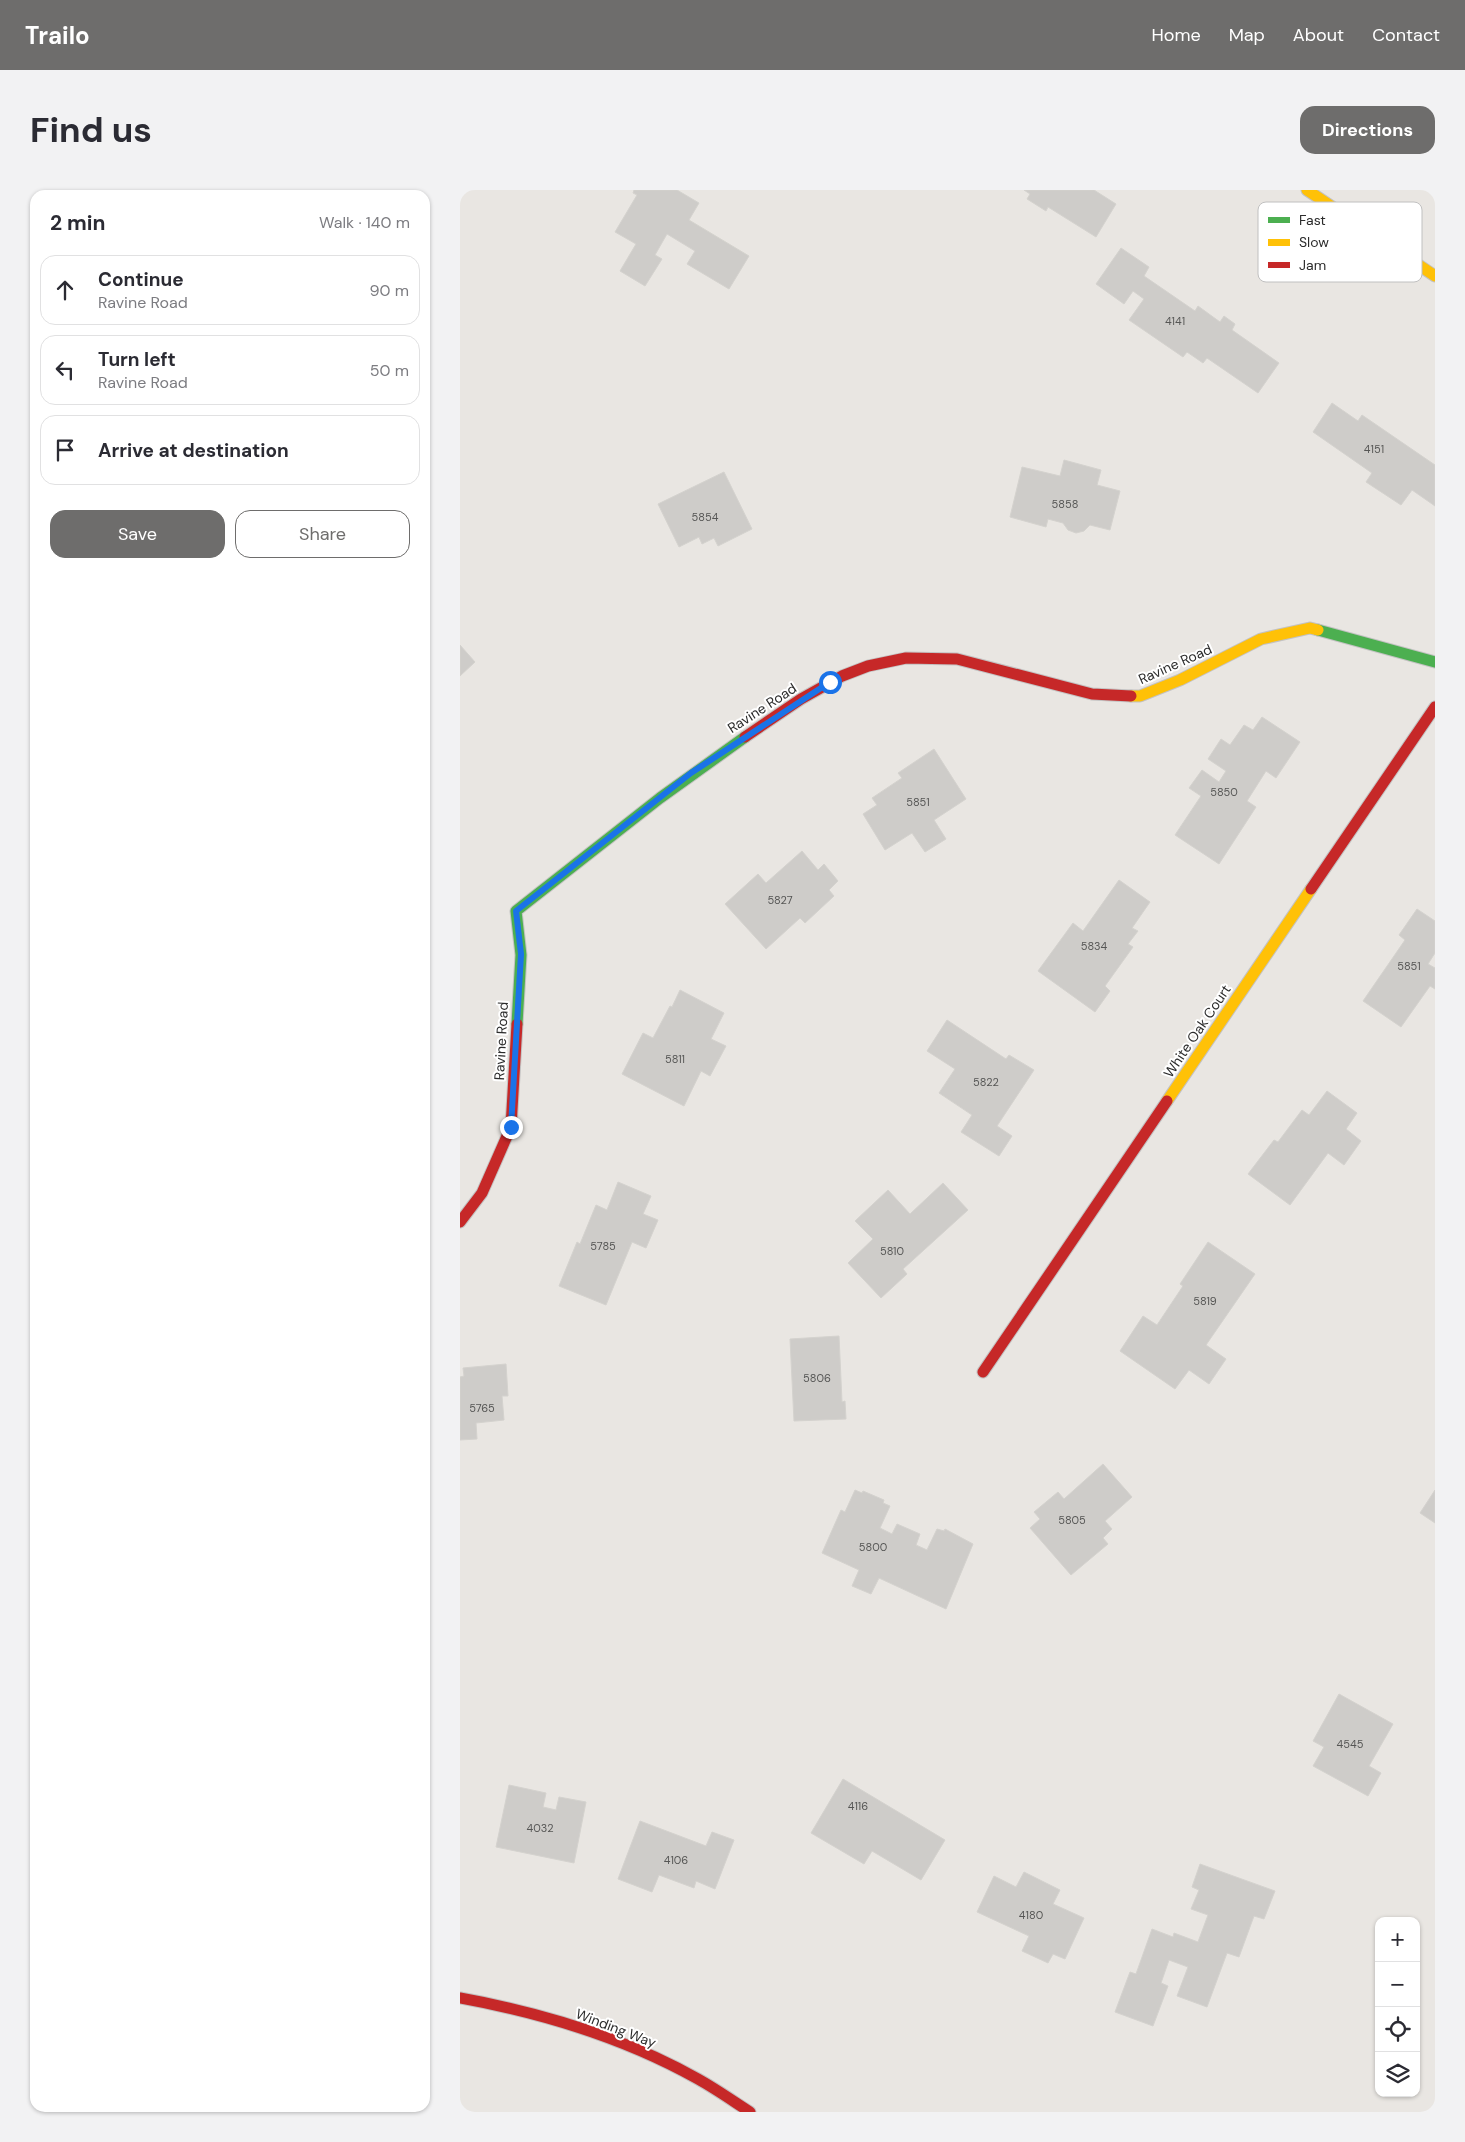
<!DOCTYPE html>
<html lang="en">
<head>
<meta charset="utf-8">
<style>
  :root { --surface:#fff; --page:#f2f2f3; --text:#2b2b33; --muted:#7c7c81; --line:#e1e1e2; --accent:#6e6d6c }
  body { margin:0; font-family:"DM Sans",sans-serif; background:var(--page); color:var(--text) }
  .controls { position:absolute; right:15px; bottom:15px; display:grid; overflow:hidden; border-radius:10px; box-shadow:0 1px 4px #0004 }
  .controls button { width:45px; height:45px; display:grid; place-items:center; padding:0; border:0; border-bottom:1px solid var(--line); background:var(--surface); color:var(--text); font:25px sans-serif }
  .stop { position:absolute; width:15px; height:15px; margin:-11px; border:4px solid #1a73e8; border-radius:50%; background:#fff }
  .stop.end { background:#1a73e8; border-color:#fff; box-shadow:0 1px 5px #0008 }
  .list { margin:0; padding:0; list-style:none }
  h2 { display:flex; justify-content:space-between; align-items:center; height:65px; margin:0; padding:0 20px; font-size:21px }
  h2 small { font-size:16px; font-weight:400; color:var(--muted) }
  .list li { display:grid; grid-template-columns:32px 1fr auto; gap:15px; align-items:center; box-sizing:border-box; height:70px; margin:0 10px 10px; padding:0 10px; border:1px solid var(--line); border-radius:15px }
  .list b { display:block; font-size:19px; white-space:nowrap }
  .list p { margin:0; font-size:16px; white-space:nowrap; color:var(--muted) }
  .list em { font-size:16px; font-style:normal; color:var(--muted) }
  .actions { display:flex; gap:10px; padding:15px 20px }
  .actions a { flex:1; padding:11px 0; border:1px solid var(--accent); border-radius:15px; text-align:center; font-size:18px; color:var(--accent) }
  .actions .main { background:var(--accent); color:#fff }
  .icon { flex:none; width:28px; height:28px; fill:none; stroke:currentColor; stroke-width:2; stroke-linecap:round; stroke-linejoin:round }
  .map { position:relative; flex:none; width:975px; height:1922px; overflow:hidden; border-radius:15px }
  header { display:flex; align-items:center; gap:30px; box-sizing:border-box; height:70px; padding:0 25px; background:var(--accent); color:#fff }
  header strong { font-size:24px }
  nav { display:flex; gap:28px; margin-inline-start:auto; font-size:18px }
  .intro { display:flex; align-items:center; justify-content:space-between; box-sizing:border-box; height:120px; padding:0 30px }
  h1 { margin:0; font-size:35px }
  .button { padding:12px 22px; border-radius:15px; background:var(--accent); color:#fff; font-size:18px; font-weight:700 }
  main { display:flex; gap:30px; padding:0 30px }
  aside { flex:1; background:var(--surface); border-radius:15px; box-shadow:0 1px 4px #0004 }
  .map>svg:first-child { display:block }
</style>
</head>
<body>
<header>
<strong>Trailo</strong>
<nav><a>Home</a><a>Map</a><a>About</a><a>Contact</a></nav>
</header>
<div class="intro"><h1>Find us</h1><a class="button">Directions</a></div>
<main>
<aside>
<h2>2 min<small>Walk · 140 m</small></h2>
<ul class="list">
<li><svg class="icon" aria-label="ahead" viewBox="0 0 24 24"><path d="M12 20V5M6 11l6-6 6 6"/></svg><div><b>Continue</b><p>Ravine Road</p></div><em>90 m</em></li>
<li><svg class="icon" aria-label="left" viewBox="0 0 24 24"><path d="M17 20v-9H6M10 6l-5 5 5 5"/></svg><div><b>Turn left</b><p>Ravine Road</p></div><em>50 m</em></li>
<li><svg class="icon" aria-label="arrive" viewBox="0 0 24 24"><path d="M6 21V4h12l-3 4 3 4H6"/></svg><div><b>Arrive at destination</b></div></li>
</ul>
<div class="actions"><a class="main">Save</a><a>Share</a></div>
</aside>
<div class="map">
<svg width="975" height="1922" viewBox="0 0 975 1922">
  <rect width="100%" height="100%" fill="#e9e6e2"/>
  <g fill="#ceccc9" stroke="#d4d2ce">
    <path d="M174,0h43l22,13 -10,17 60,36 -20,33 -42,-25 8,-13 -28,-17 -12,21 7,4 -17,27 -25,-15 16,-27 -21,-12 22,-37 -4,-2z"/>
    <path d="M564,0h70l22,14 -20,33 -48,-30 -2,4 -19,-12 3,-5z"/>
    <path d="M661,58l28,19 -5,9 51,35 3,-5 22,16 4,-6 11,8 -3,6 47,33 -21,30 -51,-35 -4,5 -16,-11 -4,5 -54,-37 15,-21 -11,-8 -9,13 -28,-20z"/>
    <path d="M872,213l26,18 4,-6 73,50v41l-23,-16 -11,15 -35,-23 6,-9 -59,-41z"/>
    <path d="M604,270l37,10 -4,15 23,6 -10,39 -20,-5 -6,6 -8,2 -8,-3 -5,-7 -15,-4 -2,8 -36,-10 12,-50 38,9z"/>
    <path d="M264,282l28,57 -34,17 -4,-8 -12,6 -3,-7 -20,10 -21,-43z"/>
    <path d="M0,455l15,17 -15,14z"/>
    <path d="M802,527l38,25 -24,36 -10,-7 -19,30 9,6 -37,57 -44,-29 26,-39 -12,-8 13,-18 17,12 7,-11 -18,-12 13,-20 9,6 14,-20 9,5z"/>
    <path d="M474,559l32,50 -32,21 12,19 -21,13 -13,-19 -27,17 -22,-36 14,-9 -5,-7 30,-20 -4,-5z"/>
    <path d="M342,661l16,19 6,-6 14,17 -9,9 5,6 -29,27 -5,-5 -34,31 -41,-45 33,-30 8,9z"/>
    <path d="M659,690l31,22 -18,26 6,3 -10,13 5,3 -28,39 5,5 -15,21 -57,-41 35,-48 10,8z"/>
    <path d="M957,719l18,12v32l-7,11 7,4v21l-5,-3 -29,41 -38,-26 42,-61 -6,-5z"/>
    <path d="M220,800l44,23 -13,26 15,7 -16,30 -9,-5 -17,35 -62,-32 21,-41 10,5 17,-32 2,1z"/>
    <path d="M487,830l59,39 3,-4 25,15 -37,56 15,10 -13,20 -38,-24 11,-17 -33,-22 16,-24 -28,-18z"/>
    <path d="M867,901l30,22 -11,16 15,12 -17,24 -16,-12 -38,52 -42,-31 26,-34 4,2 24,-32 7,5z"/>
    <path d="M158,992l33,14 -8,18 15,6 -12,28 -14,-6 -26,63 -47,-19 18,-44 3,2 16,-39 11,5z"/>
    <path d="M483,993l25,27 -65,59 4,5 -26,24 -33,-35 25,-24 -18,-18 33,-31 22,24z"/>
    <path d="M748,1052l47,32 -49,71 20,14 -17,25 -20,-14 -14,19 -55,-38 23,-35 14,9 26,-39 -3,-2z"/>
    <path d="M379,1146l3,66 3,-1 1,18 -52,2 -4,-82z"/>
    <path d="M46,1174l2,32h-6l2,24 -28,3 1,16 -17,1v-63l4,-1 -1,-8z"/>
    <path d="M643,1274l29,33 -27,24 7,8 -9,9 5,6 -37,31 -41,-47 10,-9 -6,-7 24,-20 6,7z"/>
    <path d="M395,1300l7,3 1,-2 21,9 -1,3 7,3 -10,22 12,6 5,-10 23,10 -4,11 11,5 10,-21 7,2 1,-2 28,15 -27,65 -67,-31 -8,16 -19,-8 7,-16 -37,-17 19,-43 4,2z"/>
    <path d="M975,1300v33l-15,-10z"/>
    <path d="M879,1504l54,30 -24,42 12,7 -13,23 -55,-30 11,-19 -11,-6z"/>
    <path d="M383,1589l102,61 -24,40 -49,-29 -8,13 -53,-31z"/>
    <path d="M49,1595l37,8 -3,14 13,3 3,-13 27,5 -12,61 -78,-16z"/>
    <path d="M180,1631l66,25 6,-14 22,8 -19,49 -19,-8 -2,7 -35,-13 -7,17 -34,-13z"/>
    <path d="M740,1674l75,27 -11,28 -10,-3 -15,41 -12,-4 -20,54 -30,-11 11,-29 -19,-7 -8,23 7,3 -15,40 -38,-14 15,-40 6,2 16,-45 21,8 1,-4 24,9 10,-27 -17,-6 8,-19 -7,-3z"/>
    <path d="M564,1682l36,18 -7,14 31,14 -19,41 -12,-5 -5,9 -26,-12 7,-15 -52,-24 17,-36 22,11z"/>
  </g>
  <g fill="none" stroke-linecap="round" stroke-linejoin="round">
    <defs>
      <g id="fast">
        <path d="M858,440l117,32"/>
        <path d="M57,834l4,-69 -5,-44 144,-113 85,-61"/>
      </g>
      <g id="slow">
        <path d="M847,0l128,86"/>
        <path d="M671,506h9l40,-16 81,-41 49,-11 8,2"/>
        <path d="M707,911l144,-212"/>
      </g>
      <g id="jam">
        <path d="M285,547l56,-38 41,-23 26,-10 38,-8 51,1 135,35 39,2"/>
        <path d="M851,699l124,-182"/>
        <path d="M0,1032l22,-29 29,-66 6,-103"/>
        <path d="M523,1182l184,-271"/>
        <path d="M0,1808c83,15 165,40 238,81 18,10 35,22 52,33"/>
      </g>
    </defs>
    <use href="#fast" stroke="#c3c2c2" stroke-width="13"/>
    <use href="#slow" stroke="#c3c2c2" stroke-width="13"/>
    <use href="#jam" stroke="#c3c2c2" stroke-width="13"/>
    <use href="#fast" stroke="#4caf50" stroke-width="11"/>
    <use href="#slow" stroke="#ffc107" stroke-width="11"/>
    <use href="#jam" stroke="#c62828" stroke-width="11"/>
  </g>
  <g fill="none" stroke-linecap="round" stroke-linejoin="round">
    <path stroke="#1a73e8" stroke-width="6" d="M51,937l10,-173 -5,-43 175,-138 139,-91"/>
  </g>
  <g text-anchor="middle" stroke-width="4" stroke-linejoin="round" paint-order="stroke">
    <g font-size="11" fill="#565655">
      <text x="715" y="135">4141</text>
      <text x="914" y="263">4151</text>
      <text x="605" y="318">5858</text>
      <text x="245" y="331">5854</text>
      <text x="764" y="606">5850</text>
      <text x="458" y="616">5851</text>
      <text x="320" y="714">5827</text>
      <text x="634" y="760">5834</text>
      <text x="949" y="780">5851</text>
      <text x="215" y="873">5811</text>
      <text x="526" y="896">5822</text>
      <text x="143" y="1060">5785</text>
      <text x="432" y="1065">5810</text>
      <text x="745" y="1115">5819</text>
      <text x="357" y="1192">5806</text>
      <text x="22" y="1222">5765</text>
      <text x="612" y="1334">5805</text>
      <text x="413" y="1361">5800</text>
      <text x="890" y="1558">4545</text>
      <text x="398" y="1620">4116</text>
      <text x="80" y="1642">4032</text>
      <text x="216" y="1674">4106</text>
      <text x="571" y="1729">4180</text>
    </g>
    <g font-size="14" fill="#2c2c2c" stroke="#fff">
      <text transform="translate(715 474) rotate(-24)" y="5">Ravine Road</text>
      <text transform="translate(302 518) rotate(-33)" y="5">Ravine Road</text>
      <text transform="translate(737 841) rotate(-56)" y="5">White Oak Court</text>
      <text transform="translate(41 851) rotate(-87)" y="5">Ravine Road</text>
      <text transform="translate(156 1838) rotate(21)" y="5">Winding Way</text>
    </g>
  </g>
  <rect x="798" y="12" width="164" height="80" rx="8" fill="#fff" stroke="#c0c0c0" stroke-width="1"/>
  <rect x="808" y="27" width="22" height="6" fill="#4caf50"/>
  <rect x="808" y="49" width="22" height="7" fill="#ffc107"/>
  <rect x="808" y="72" width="22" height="6" fill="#c62828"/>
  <g font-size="14" fill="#2c2c2c">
    <text x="839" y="35">Fast</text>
    <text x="839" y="57">Slow</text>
    <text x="839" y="80">Jam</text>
  </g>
</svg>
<div class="controls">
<button>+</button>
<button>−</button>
<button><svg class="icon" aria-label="locate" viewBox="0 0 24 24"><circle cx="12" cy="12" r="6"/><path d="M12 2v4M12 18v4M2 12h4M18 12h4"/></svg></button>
<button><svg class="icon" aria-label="layers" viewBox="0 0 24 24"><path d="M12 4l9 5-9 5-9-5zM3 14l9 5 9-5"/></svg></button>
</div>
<div class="stop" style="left:370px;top:492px"></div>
<div class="stop end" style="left:51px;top:937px"></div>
</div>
</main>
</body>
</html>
